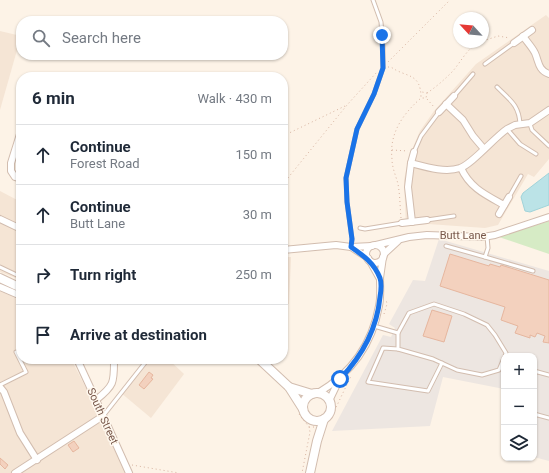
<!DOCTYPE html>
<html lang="en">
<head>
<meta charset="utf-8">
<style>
  :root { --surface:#fff; --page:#f6f6f7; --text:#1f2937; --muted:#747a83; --line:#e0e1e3 }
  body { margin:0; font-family:Roboto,sans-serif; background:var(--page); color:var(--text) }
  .controls { position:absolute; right:12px; bottom:12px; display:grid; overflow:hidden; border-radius:8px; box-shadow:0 1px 3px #0004 }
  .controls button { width:36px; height:36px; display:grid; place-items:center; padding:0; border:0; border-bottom:1px solid var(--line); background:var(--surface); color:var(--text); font:20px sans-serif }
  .compass { position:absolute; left:453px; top:12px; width:36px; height:36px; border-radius:50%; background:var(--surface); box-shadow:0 1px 3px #0004; rotate:296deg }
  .stop { position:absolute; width:12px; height:12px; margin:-9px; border:3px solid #1a73e8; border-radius:50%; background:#fff }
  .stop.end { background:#1a73e8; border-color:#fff; box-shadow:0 1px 4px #0008 }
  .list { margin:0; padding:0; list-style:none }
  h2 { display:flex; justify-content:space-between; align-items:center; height:52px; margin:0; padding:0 16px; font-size:17px }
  h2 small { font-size:13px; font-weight:400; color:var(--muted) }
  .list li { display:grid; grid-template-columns:26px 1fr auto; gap:12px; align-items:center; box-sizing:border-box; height:60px; padding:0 16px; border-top:1px solid var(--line) }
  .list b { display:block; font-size:15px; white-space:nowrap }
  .list p { margin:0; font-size:13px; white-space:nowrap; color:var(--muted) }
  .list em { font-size:13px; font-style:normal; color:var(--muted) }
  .icon { flex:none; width:22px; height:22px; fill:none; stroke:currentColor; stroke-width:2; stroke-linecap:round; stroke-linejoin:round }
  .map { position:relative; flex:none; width:549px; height:473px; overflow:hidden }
  .search { position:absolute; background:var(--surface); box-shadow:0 1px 3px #0004; left:16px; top:16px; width:272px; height:44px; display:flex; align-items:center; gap:10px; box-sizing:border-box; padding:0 14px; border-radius:16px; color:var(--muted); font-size:15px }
  .panel { position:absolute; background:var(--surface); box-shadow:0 1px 3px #0004; left:16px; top:72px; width:272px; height:292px; border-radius:16px }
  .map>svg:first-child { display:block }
</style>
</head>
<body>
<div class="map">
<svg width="549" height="473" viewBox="0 0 549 473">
  <rect width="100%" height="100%" fill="#fdf3e7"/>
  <g fill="#f5e5d5">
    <path d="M546,15l3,3v141l-15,18 -6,-3 -30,51 -13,3 -57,-4 -22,2 -2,-46 5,-23 11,-26 14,-20 42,-47z"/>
    <path d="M0,31l21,5 -21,74z"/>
    <path d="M0,191l21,11v78l-21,-8z"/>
    <path d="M283,257h8l-2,47 -6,1z"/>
    <path d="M0,291l21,10v58h50l59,114h-130z"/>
    <path d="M147,359h21l16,15 -33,44 -31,-26z"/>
  </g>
  <path fill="#ede6e1" d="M439,239l110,32v190l-15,-4v-101h-30v33l-61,-12 -13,49 -98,5 51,-96 8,2 4,-9 -6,-4 24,-44 12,1z"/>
  <path fill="#d6ebc5" d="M549,221v33l-50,-17z"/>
  <path fill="#bbe3e7" stroke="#a1d3d9" d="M549,173v32l-19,7 -5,-1 -4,-14 2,-4z"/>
  <g fill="#f3d1be" stroke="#e6b69e">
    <path d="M450,254l39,12 1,-2 10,3 1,-2 48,15v63l-6,-1 2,-6 -8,-3 -2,4 -5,-2v3l-15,-5 3,-7 -17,-6 4,-13 -65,-21z"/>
    <path d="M432,310l20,6 -8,26 -21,-6z"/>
    <path d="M149,372l4,3 -2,3 2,1 -9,10 -5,-4z"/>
    <path d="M74,441l5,7 -6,4 -5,-7z"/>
    <path d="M0,458l8,7 -3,4 -5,-5z"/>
  </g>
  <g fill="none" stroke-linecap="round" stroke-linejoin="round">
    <defs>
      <g id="service">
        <path d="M485,64l29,-21"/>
        <path d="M497,87c13,13 22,18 23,37"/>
        <path d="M454,96l19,-22"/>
        <path d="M530,124l2,6 17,16"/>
        <path d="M507,129l13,15 16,10"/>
        <path d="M414,152l7,-16 18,-24"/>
        <path d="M509,197l12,-21"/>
        <path d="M427,220l27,-4"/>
        <path d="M360,228l5,1 37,-6"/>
        <path d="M446,246l39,11 3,-9 -1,-12"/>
        <path d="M351,247l1,-8 -5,-37 -1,-24 11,-49 17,-35 9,-26v-21l-2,-25 -8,-22"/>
        <path d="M485,257l48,14"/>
        <path d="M0,267l21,10"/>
        <path d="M374,326l24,7"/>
        <path d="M398,349l-15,-1 -15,34 60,9 14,-28"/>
        <path d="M504,358l-5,12 -17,5 -25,-5 -24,-11 -35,-10v-16l11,-20 25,-9 30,10 23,11 8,10 11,18 -1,3"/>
        <path d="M534,371l15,4"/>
        <path d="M0,385l26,-13 -10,-20"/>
        <path d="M534,414l15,4"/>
        <path d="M103,416l45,-57"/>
      </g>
      <g id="minor">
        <path d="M523,36c4,6 9,11 12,17 4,9 3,17 14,21"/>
        <path d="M514,43l18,-13"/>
        <path d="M446,104l17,16 10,16 11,13"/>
        <path d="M439,112l15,-16"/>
        <path d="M21,131l-10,32v8l4,6 6,2"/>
        <path d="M414,152l-3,11c15,4 34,10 49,5 11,-3 35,-31 47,-39l8,-4 15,-2 19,-13"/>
        <path d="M411,163l-3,24 4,35"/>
        <path d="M461,168c9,20 25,27 43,37"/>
        <path d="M499,214l10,-17"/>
        <path d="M0,219l21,10"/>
        <path d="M402,223l25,-3"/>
        <path d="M376,245l33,-8 18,-2 56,2 12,-2 54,-18"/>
        <circle cx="375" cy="254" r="9"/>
        <path d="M351,247l17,11"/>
        <path d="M283,250l53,-5 15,2 21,-1"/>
        <path d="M384,254l14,-13"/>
        <path d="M370,261l10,18"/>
        <path d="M0,287l21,9"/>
        <path d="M77,359l19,41 33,73"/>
        <path d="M0,387l4,5 16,41 17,27"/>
        <path d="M318,393c34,-20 54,-48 61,-87 2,-9 1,-18 1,-28 1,-7 2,-14 3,-21"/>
        <path d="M96,400c19,-15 18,-18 18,-41"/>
        <path d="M329,401l10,-21"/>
        <path d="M15,473l88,-57"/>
      </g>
      <g id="tertiary">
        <path d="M0,278l21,10"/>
        <path d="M259,359l30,28 14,22"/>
        <path d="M289,387l23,7"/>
        <circle cx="317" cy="407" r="14"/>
        <path d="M310,473l7,-32 7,-22"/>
      </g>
    </defs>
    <use href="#service" stroke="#d2bdaf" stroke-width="5"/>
    <use href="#minor" stroke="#d2bdaf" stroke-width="8"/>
    <use href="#tertiary" stroke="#d2bdaf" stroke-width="10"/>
    <g stroke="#d8b4a1" stroke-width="1" stroke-dasharray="1 3" stroke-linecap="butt">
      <path d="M483,41l15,-5 12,2"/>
      <path d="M388,62l62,-62"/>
      <path d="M388,67h3c15,11 30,5 30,31h5l1,-5 -5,-1"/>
      <path d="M427,93c9,-6 17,-13 25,-21 9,-10 15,-24 28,-30"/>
      <path d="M427,99l7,8"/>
      <path d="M283,136l62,-30"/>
      <path d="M392,150l16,1"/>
      <path d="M283,184l64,-79 30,-33"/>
      <path d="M401,218c-1,-11 -1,-23 -3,-34 -2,-8 -6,-16 -6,-25 -3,-26 11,-45 29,-61"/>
      <path d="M384,314l3,-10 -1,-5"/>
      <path d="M299,414l10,13 1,5 -8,41"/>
      <path d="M331,418l20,-42"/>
      <path d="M309,427h5"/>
      <path d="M132,465l47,8"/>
    </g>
    <use href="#service" stroke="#fff" stroke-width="3"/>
    <use href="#minor" stroke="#fff" stroke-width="6"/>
    <use href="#tertiary" stroke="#fff" stroke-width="8"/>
  </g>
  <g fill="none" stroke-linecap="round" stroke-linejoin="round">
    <path stroke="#1a73e8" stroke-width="5" d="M340,379c22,-23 37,-50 40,-82 1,-6 2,-13 0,-19 -6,-15 -16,-22 -29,-31l1,-8 -5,-37 -1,-24 11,-49 17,-35 9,-26 -1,-33"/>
  </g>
  <g text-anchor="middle" stroke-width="3" stroke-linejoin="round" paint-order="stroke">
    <g font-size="11" fill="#78584b" stroke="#fff8ee">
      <text x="463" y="239">Butt Lane</text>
      <text transform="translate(103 416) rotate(66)" y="4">South Street</text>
    </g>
  </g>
</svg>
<div class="controls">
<button>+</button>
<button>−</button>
<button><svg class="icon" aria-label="layers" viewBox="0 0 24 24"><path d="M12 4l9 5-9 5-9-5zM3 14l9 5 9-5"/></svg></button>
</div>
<svg class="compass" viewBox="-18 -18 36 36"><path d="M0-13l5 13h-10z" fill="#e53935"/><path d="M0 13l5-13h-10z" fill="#747a83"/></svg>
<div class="stop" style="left:340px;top:379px"></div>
<div class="stop end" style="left:382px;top:35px"></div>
<div class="search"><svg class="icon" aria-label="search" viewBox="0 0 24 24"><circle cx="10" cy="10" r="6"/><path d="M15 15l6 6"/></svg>Search here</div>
<section class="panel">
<h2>6 min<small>Walk · 430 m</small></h2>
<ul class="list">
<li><svg class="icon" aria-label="ahead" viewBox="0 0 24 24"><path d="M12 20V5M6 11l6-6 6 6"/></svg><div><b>Continue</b><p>Forest Road</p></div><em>150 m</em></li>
<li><svg class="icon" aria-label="ahead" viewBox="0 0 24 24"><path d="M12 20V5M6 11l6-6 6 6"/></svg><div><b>Continue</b><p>Butt Lane</p></div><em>30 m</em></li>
<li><svg class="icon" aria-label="right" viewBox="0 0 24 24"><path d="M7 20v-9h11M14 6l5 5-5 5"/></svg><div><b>Turn right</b></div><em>250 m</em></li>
<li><svg class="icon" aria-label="arrive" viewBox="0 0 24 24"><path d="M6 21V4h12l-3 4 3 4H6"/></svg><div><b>Arrive at destination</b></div></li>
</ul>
</section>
</div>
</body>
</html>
